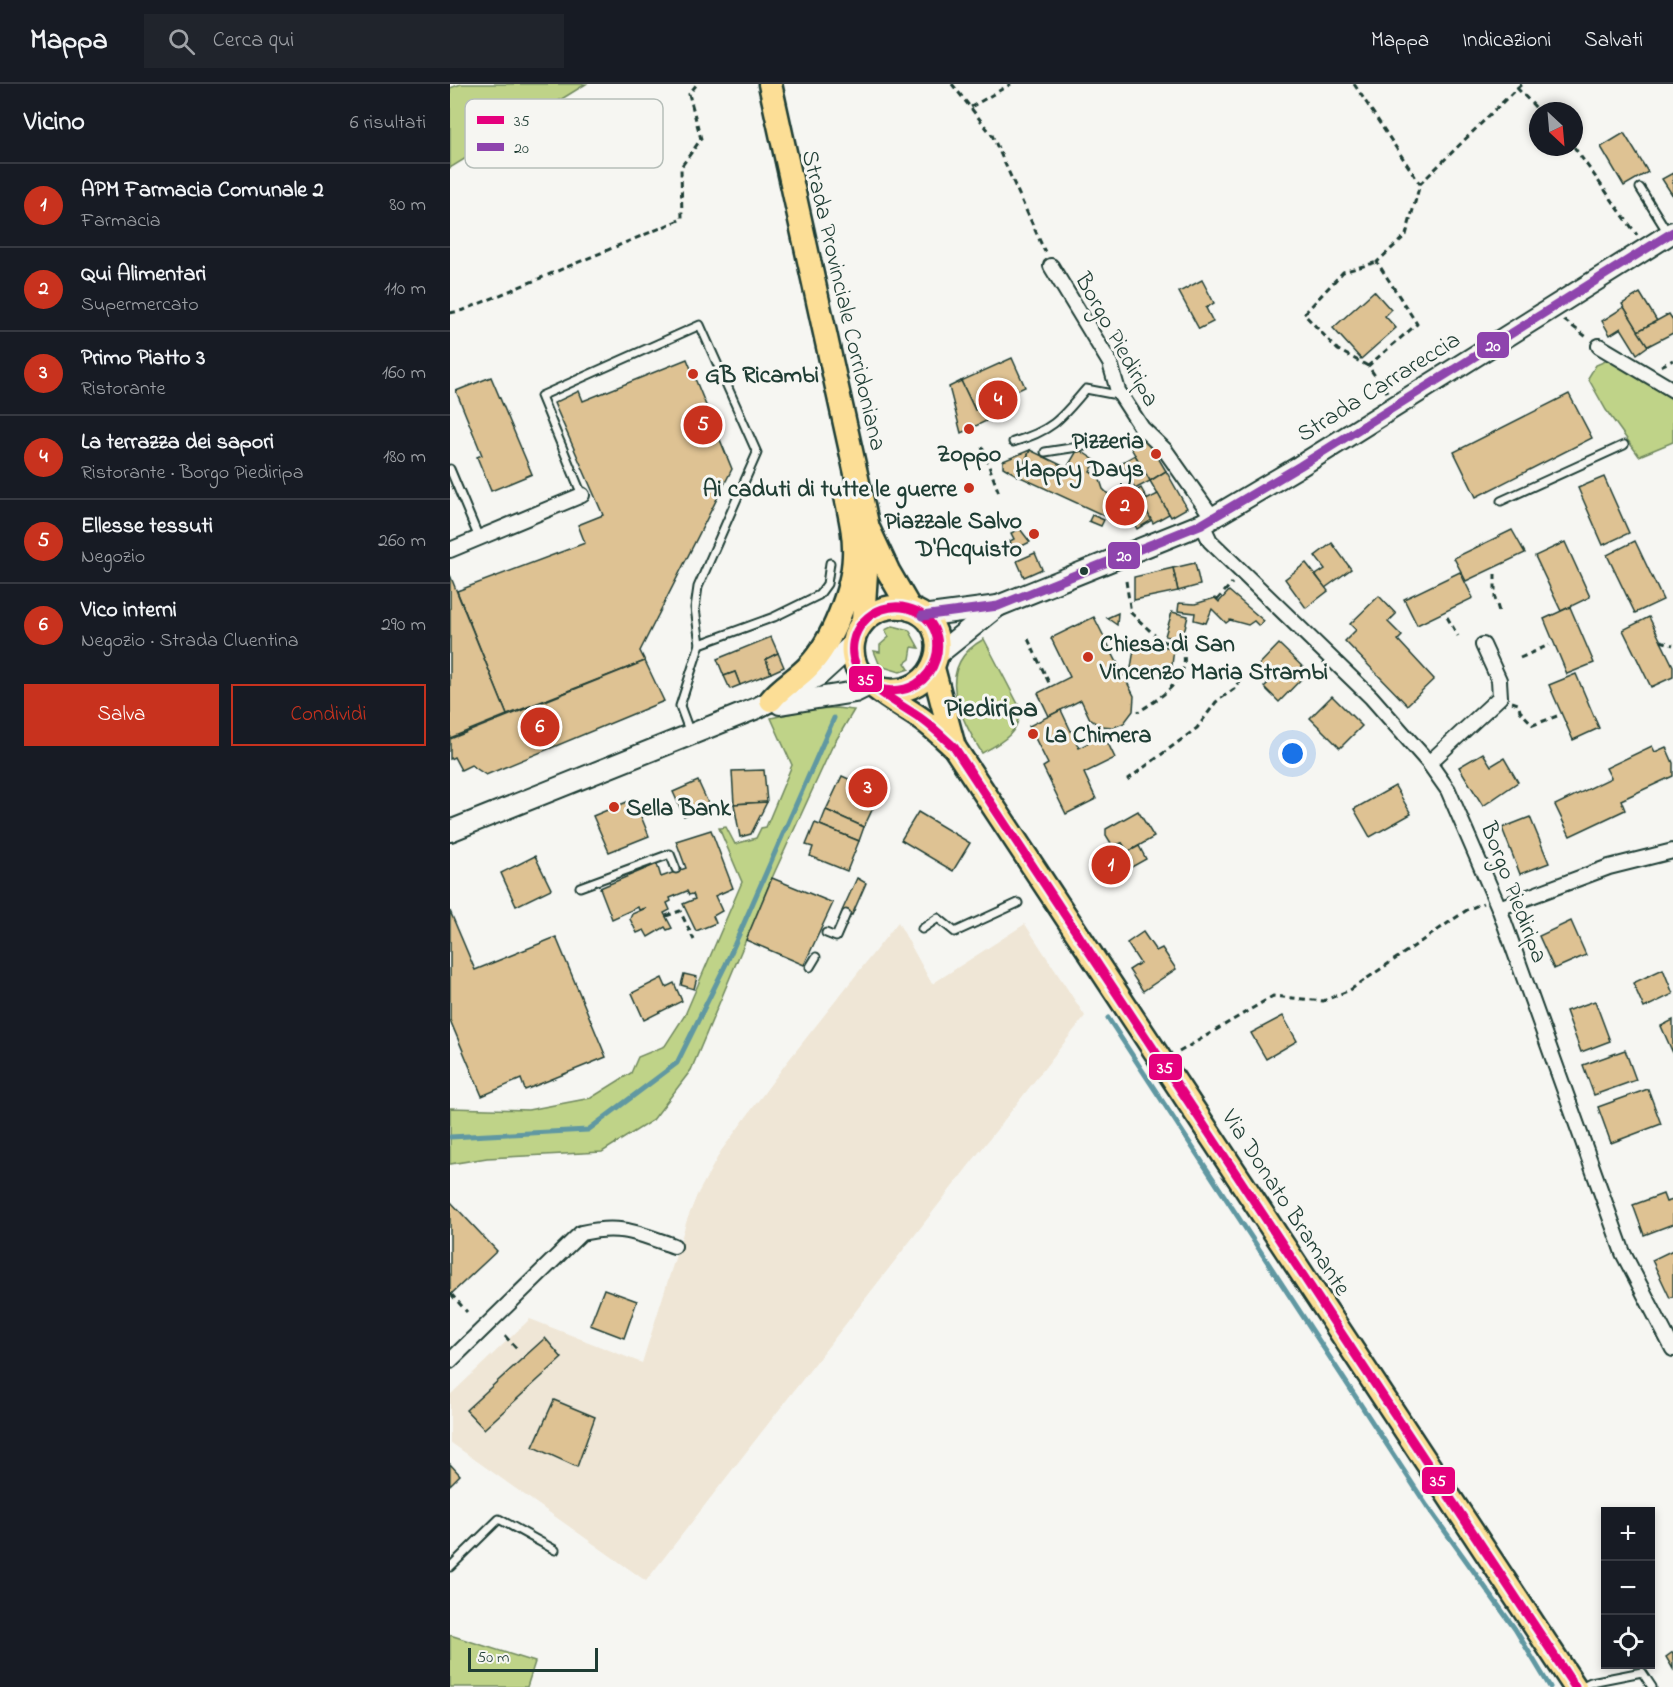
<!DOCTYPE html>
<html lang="it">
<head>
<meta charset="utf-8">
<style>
  :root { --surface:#171b24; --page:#20242c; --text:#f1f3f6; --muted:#9ea1a6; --line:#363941; --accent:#c8321e }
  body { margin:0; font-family:"Indie Flower",sans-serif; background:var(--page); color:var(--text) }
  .controls { position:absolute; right:18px; bottom:18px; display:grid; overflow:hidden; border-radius:0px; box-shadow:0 3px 9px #0003 }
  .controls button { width:54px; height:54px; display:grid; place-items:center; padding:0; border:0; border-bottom:2px solid var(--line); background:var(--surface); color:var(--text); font:30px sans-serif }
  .compass { position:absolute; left:1079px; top:18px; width:54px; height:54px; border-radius:50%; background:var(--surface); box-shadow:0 3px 9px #0003; rotate:154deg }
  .scale { position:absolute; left:18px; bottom:15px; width:130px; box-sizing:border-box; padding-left:6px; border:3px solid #1f3d34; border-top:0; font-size:16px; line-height:21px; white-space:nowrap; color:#1f3d34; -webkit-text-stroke:4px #f6f6f2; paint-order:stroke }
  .you { position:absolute; left:843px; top:670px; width:21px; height:21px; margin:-15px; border:4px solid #fff; border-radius:50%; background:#1a73e8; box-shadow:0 0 0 9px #1a73e833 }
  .badge { display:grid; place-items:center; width:39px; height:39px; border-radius:50%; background:var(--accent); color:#fff; font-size:20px; font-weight:700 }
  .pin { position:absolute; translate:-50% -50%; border:3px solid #fff; box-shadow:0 2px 6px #0006 }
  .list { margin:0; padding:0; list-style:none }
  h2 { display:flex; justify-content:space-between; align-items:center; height:78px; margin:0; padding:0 24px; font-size:26px }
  h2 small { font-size:20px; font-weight:400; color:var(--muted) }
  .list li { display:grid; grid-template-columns:39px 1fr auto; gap:18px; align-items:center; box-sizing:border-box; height:84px; padding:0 24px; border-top:2px solid var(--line) }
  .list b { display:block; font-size:22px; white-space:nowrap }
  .list p { margin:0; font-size:20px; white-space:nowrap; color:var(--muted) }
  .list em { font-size:20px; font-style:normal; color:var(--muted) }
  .actions { display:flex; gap:12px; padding:18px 24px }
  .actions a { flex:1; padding:14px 0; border:2px solid var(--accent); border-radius:0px; text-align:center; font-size:21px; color:var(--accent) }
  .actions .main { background:var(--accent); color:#fff }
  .icon { flex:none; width:33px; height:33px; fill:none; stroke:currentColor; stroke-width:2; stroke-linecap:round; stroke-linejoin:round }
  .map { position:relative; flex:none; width:1223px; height:1603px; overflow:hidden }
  header { display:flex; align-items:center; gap:36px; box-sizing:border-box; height:84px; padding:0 30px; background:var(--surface); border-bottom:2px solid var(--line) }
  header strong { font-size:28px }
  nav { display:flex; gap:33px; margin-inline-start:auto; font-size:21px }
  .search { width:420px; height:54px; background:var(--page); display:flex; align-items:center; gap:15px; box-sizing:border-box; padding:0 21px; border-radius:0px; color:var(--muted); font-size:22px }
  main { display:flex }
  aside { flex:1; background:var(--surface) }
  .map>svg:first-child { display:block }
</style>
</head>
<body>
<header>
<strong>Mappa</strong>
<div class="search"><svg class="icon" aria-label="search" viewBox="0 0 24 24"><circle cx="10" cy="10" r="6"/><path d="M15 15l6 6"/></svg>Cerca qui</div>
<nav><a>Mappa</a><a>Indicazioni</a><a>Salvati</a></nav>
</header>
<main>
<aside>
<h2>Vicino<small>6 risultati</small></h2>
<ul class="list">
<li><span class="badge">1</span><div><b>APM Farmacia Comunale 2</b><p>Farmacia</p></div><em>80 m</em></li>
<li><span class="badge">2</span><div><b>Qui Alimentari</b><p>Supermercato</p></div><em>110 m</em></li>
<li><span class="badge">3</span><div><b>Primo Piatto 3</b><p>Ristorante</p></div><em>160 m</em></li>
<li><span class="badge">4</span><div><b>La terrazza dei sapori</b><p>Ristorante · Borgo Piediripa</p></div><em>180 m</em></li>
<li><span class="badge">5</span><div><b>Ellesse tessuti</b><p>Negozio</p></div><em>260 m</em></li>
<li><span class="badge">6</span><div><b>Vico interni</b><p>Negozio · Strada Cluentina</p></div><em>290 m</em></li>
</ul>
<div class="actions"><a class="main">Salva</a><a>Condividi</a></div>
</aside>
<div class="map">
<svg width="1223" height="1603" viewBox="0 0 1223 1603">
  <rect width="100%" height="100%" fill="#f6f6f2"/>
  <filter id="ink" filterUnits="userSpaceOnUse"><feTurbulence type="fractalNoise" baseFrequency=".0167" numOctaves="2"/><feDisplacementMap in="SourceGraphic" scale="12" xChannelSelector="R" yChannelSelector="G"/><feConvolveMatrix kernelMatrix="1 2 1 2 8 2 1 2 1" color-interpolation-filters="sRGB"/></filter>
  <g filter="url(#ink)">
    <path fill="#efe6d6" d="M448,838l34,62 93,-60 60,92 -439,565 -196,-139v-47l80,-76 112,44 45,-143 10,-25 24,-44 63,-85z"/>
    <g fill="#bfd388" stroke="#6f885e" stroke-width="1.5">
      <path d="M11,0h125l-136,84v-80z"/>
      <path d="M1158,276l38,20 27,20v42l-34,14 -33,-46 -18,-32 8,-13z"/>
      <path d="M443,542l16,4 10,18 -7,-1 -2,12 -5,4 4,6 -9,3 -20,-6 -6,-15 6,1v-7l9,-8 -4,-7z"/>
      <path d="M534,555l35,67c3,26 -17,36 -37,47 -23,-38 -49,-86 2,-114z"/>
      <path d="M386,624l18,2 -22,37 -60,131 -81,192 -38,50 -51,32 -115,6 -37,6v-56l78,2 63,-12 40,-25 7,-16 27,-11 20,-31 57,-133 -23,-54 7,-1 9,17 21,-6 5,-10 5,-1 26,-62 -21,-47 39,-9z"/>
      <path d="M0,1551l85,27 -8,25h-77z"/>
    </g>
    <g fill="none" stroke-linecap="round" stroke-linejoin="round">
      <g stroke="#6098a2" stroke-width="5">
        <path d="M658,934l319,488 88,123 35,58"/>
        <path d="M0,1053l138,-7 89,-67 49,-99 108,-246"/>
      </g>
    </g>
    <g fill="#dec293" stroke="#1f3d34" stroke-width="1.5">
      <path d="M1174,49l24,39 -24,14 -23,-39z"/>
      <path d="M1223,89v23l-11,-17z"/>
      <path d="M752,196l12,23 -8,5 7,14 -14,7 -20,-37z"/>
      <path d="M924,207l17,19 -6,6 11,12 -35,31 -28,-31z"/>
      <path d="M1190,209l17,28 -19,10 -16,-27z"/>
      <path d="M1174,223l24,39 -11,8 -16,-26 -11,7 -8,-14z"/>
      <path d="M1219,230l4,6v13l-25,13 -10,-15z"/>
      <path d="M562,274l13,29 -50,23 -14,-29z"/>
      <path d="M237,275l45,110 -92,182 5,10 -138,54 -50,-124 128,-48 -7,-18 25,-10 -49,-112 25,-12 4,10z"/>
      <path d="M41,293l41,97 -41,17 -14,-34 5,-2 -26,-64z"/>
      <path d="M511,297l14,29 20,-9 6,13 -40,19 -12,-46z"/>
      <path d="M1119,310l23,44 -116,59 -22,-45z"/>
      <path d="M697,355l19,32 -16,10 -19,-33z"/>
      <path d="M628,365l18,12 -6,11 9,5 4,12 10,10 -8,17 -87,-40 12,-26 37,18z"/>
      <path d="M580,366l-12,26 -15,-9v-6z"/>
      <path d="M685,371l6,10 -14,8 -6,-10z"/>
      <path d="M691,381l9,16 -15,8 -8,-16z"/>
      <path d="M716,387l21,37 -16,9 -21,-36z"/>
      <path d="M1154,393l25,56 -26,12 -25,-57z"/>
      <path d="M691,404l6,11 -5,3 -6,-11z"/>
      <path d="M686,407l16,29 -15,9 -16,-30z"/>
      <path d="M708,410l11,20 -16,9 -11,-21z"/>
      <path d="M642,431l12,5 -3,6 -12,-5z"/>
      <path d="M570,445l10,13 -16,8 -4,-9 4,-2 -3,-6z"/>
      <path d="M1062,446l13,23 -59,28 -12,-23z"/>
      <path d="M1185,457l28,59 -28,13 -28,-58z"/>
      <path d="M1115,458l25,55 -29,14 -26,-55z"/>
      <path d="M882,459l19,26 -26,19 -9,-13 9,-6 -10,-13z"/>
      <path d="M585,469l7,16 -18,8 -7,-16z"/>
      <path d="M745,479l5,22 -22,6 -5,-23z"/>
      <path d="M856,479l22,28 -22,17 -21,-29z"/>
      <path d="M723,484l5,23 -44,9v-23z"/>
      <path d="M1010,488l13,26 -56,27 -13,-26z"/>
      <path d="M0,491l57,140 -57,23z"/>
      <path d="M779,507l35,30 -5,5 -5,-5 -6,4 -18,-5 -4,3 -14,-14 -6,14 -12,-3 1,-7 -17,-2 1,-8 16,1 20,-6 4,4z"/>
      <path d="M929,512l17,18 -8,8 14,14 -4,4 36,39 -27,26 -62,-64 11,-11 -6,-6z"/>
      <path d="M1120,523l24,56 -27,11 -23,-55z"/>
      <path d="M722,528l16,4 -6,24 -17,-4z"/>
      <path d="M668,529l-1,12 -10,-7z"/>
      <path d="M644,533l40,79 -1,15 -9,12 -10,4 -14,-1 -10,-7 -9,-19 -32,16 -11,-23 32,-16 -19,-39z"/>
      <path d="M1199,533l24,49v11l-22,10 -28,-57z"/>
      <path d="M321,553l7,16 -12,6 5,14 -31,12 -5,-13 -11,4 -7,-17z"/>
      <path d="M685,559l39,5 -3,26 -40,-6z"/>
      <path d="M829,560l29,28 -29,30 -15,-15 4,-4 -14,-13z"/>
      <path d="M328,569l6,14 -13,6 -5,-14z"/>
      <path d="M195,577l19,40 -178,74 -15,-10 -10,5 -7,-13 -4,2v-20z"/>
      <path d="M285,588l5,13 -10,4 -6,-13z"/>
      <path d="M1126,590l23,54 -26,12 -24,-55z"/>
      <path d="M882,612l30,30 -22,22 -30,-30z"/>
      <path d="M611,626l18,38 25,-13 11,23 -31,15 12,26 -30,15 -23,-47 5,-3 -19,-38z"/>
      <path d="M1202,662l3,6 11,-5 7,16v13l-52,24 4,10 -55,26 -15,-31 56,-27 -5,-10z"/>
      <path d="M1033,669l8,13 13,-8 14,24 -35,24 -24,-39z"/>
      <path d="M314,686l3,32 -33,2 -2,-33z"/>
      <path d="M392,692l38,17 -16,34 -38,-17z"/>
      <path d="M248,697l11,24 -25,11 -11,-24z"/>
      <path d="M945,702l16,28 -41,23 -16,-28z"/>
      <path d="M184,715l15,37 -40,16 -16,-36z"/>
      <path d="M317,718l-16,32 -11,3 -6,-33z"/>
      <path d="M376,726l38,17 -5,14 -39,-16z"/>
      <path d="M688,727l16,26 -26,15 -6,-9 -8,5 -8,-13v-6z"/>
      <path d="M468,728l52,31 -17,28 -52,-31z"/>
      <path d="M1080,733l19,46 -29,11 -18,-46z"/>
      <path d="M365,739l44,18 -12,30 -37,-15 3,-9 -7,-2z"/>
      <path d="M261,746l22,58 -18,8 7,15 -9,5 3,7 -20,8 -13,-27 12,-5 -2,-5 -4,1 -2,-4 -17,7 1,3 -4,2 3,7 -6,3 8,15 -5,2 -2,-3 -17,10 -4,-7 -7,3 -7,-14 2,-5 14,-6 -7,2 -1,-3 -26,12 -12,-31 57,-24 4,13 25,-9 -10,-27z"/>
      <path d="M672,759l6,9 11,-6 7,13 -25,14 -2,-4 -5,2 -8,-17 7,-8z"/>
      <path d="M85,772l16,33 -35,17 -15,-33z"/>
      <path d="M322,794l61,25 -29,62 -58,-25z"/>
      <path d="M407,794l9,5 -14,32 -10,-4z"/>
      <path d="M0,827l25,59 81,-33 50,120 -81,33 -4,-11 -39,17 -32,-76z"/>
      <path d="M1121,837l15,34 -32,14 -15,-33z"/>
      <path d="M693,848l13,19 6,-3 14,21 -33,22 -14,-21 11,-7 -13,-20z"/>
      <path d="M1213,885l10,25 -29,14 -11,-25z"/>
      <path d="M234,890l13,3 -3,12 -13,-4z"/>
      <path d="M212,894l4,9 8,-4 8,18 -38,19 -12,-27z"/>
      <path d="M1145,917l15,40 -29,11 -15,-41z"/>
      <path d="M833,932l14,25 -31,18 -15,-26z"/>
      <path d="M1223,936v33l-12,-27z"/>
      <path d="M1175,966l11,30 -42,15 -11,-30z"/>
      <path d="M1198,1005l13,35 -50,19 -13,-36z"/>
      <path d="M1213,1110l3,8 7,-2v24l-29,11 -11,-30z"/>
      <path d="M0,1117l47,50 -47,44z"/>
      <path d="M1223,1166v46l-3,2 -18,-38z"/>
      <path d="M154,1205l33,12 -13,37 -34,-13z"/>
      <path d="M95,1254l17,20 -78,71 -18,-19z"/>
      <path d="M104,1316l41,17 -18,50 -44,-20z"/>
      <path d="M0,1380l10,11 -10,10z"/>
      <path d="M1223,1568v17l-7,-12z"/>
    </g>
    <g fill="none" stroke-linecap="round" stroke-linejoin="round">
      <defs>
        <g id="service">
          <path d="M1190,104l28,45"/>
          <path d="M563,358c39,-11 48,-23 73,-53l26,5 6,-3"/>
          <path d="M595,368l85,-13 12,-11"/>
          <path d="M0,385l29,69"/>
          <path d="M132,411l-41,-99 159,-71 57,128 -59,134 -3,21 5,36 -20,62 10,27"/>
          <path d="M1051,417l123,-56"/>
          <path d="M250,560l74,-27 45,-22 8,-11 3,-21"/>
          <path d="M130,803l90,-33 6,15"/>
          <path d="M472,845l16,-11 17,14 63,-29"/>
          <path d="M376,849l10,4 10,-23"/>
          <path d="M360,883l6,-10"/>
          <path d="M0,1483l49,-48 56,31"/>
          <path d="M1131,1603l10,-5 51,-10 10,15"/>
        </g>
        <g id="minor">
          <path d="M601,182l59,97 8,28 24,37 23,22 48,68"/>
          <path d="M1149,262l74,44"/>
          <path d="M752,440l8,17 161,156 58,66 19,27 51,118 124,345 50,96"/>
          <path d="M0,466l132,-55"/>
          <path d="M979,679l71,-66 -1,-17 -16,-35"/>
          <path d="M1049,824l110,-41 64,-16"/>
          <path d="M0,1277l131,-128c40,-9 56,0 93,13"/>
        </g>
        <g id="secondary">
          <path d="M472,532l76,-10 204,-82 98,-58 373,-234"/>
          <path d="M487,571l61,-49"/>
          <path d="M330,620l75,-12 16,-8"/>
          <path d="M0,747l307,-123 61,-32 34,-31"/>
        </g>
        <g id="primary">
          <path d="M320,0l98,444 20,43 22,38"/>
          <path d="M413,537l4,-65"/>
          <path d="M483,584l21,79"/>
          <path d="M429,605c61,14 81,-68 28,-81 -34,-8 -65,25 -51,58 9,21 48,40 67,54 11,8 21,18 31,27l621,940"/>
          <path d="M321,616c11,-14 26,-21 38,-34 23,-24 44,-77 45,-110 1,-21 -4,-40 -8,-60"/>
        </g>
      </defs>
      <use href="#service" stroke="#1f3d34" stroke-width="11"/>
      <use href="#minor" stroke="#1f3d34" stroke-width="18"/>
      <use href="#secondary" stroke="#1f3d34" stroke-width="24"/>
      <use href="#primary" stroke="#1f3d34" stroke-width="27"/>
      <g stroke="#1f3d34" stroke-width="3" stroke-dasharray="6 4.5" stroke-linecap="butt">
        <path d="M502,0l40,51 53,117"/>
        <path d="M904,0l66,100"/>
        <path d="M1067,4l5,-4"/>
        <path d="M521,23l40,-23"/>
        <path d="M1124,63l63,88"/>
        <path d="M0,229l14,-3 218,-91 -1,-52 20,-28 -12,-45 8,-10"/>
        <path d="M1114,236l24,18"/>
        <path d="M918,282l-30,-16 -34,-36 39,-42 34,-10"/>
        <path d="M1211,282l12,-6"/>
        <path d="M937,308l-19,-26 49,-42 -40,-62 29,-27 14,-51 97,-96 22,23"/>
        <path d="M548,316l6,13 5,-2 -3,-7"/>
        <path d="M532,363l18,49"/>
        <path d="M1045,490v24l5,17"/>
        <path d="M676,497l5,32 30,28 20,6c15,28 -23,53 -43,65"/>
        <path d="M767,516l15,-17"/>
        <path d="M997,533l11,19"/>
        <path d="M578,555l23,48"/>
        <path d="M1211,557l12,4"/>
        <path d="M1070,574l29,-13"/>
        <path d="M1062,618l6,2 2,7 13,14 24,-9"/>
        <path d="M677,696l70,-52 19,-26 18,-13 7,-11"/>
        <path d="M216,832l14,-5 14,29"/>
        <path d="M729,968l94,-56 50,5 27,-11 117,-80 16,-7"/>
        <path d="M1,1210l16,18"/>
        <path d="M55,1252l12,13"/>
      </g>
      <use href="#service" stroke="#f6f6f2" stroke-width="7"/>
      <use href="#minor" stroke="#f6f6f2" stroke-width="14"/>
      <use href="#secondary" stroke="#f6f6f2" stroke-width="20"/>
      <use href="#primary" stroke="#fcde96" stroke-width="22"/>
      <defs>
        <path id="bus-1" d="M429,605c61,14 81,-68 28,-81 -34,-8 -65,25 -51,58 9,21 48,40 67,54 11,8 21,18 31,27l621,940"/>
        <path id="bus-2" d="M472,532l76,-10 204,-82 98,-58 373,-234"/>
      </defs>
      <use href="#bus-1" stroke="#f6f6f2" stroke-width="14"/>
      <use href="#bus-2" stroke="#f6f6f2" stroke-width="14"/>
      <use href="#bus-1" stroke="#e5007d" stroke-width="9"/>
      <use href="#bus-2" stroke="#8e44ad" stroke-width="9"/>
    </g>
  </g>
  <g fill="#c8321e" stroke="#f6f6f2" stroke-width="2">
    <circle cx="243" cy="290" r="6"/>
    <circle cx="519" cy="345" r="6"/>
    <circle cx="706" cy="370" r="6"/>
    <circle cx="519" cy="404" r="6"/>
    <circle cx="584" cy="450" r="6"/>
    <circle cx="638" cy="573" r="6"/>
    <circle cx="583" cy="650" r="6"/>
    <circle cx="164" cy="723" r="6"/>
  </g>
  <circle fill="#1f3d34" stroke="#f6f6f2" stroke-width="2" cx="634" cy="487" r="5"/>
  <g text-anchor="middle" stroke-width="6" stroke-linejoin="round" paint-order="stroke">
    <g font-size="24" fill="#1f3d34" stroke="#f6f6f2">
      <text transform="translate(395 216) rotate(77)" y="8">Strada Provinciale Corridoniana</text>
      <text transform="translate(668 255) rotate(61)" y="8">Borgo Piediripa</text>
      <text transform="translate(928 302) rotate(-32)" y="8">Strada Carrareccia</text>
      <text transform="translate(1065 808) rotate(69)" y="8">Borgo Piediripa</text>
      <text transform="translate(837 1118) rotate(57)" y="8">Via Donato Bramante</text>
    </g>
    <g font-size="24" font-weight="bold" fill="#1f3d34" stroke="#f6f6f2" text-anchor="start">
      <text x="255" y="298">GB Ricambi</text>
      <text x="694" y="364" text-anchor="end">Pizzeria<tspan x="694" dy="28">Happy Days</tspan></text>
      <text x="519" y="377" text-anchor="middle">Zoppo</text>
      <text x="507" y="412" text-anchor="end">Ai caduti di tutte le guerre</text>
      <text x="572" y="444" text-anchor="end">Piazzale Salvo<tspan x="572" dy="28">D'Acquisto</tspan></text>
      <text x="650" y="567">Chiesa di San<tspan x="650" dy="28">Vincenzo Maria Strambi</tspan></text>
      <text x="595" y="658">La Chimera</text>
      <text x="176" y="731">Sella Bank</text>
    </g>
    <g font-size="27" font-weight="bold" fill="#1f3d34" stroke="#f6f6f2">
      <text x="541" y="632">Piediripa</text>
    </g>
  </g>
  <rect x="15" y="15" width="198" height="69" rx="9" fill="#f6f6f2" stroke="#b6beb9" stroke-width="1.5"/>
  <rect x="27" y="32" width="27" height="8" fill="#e5007d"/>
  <rect x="27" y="59" width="27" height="8" fill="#8e44ad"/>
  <g font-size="16" fill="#1f3d34">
    <text x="64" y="42">35</text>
    <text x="64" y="69">20</text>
  </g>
  <g stroke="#f6f6f2" stroke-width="2">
    <rect x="1026" y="247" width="34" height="28" rx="6" fill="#8e44ad"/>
    <rect x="657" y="457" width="34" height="29" rx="6" fill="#8e44ad"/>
    <rect x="398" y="581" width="35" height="28" rx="6" fill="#e5007d"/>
    <rect x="698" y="969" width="35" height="28" rx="6" fill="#e5007d"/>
    <rect x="971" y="1382" width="35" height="29" rx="6" fill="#e5007d"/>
  </g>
  <g font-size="16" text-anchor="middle" font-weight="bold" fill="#fff">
    <text x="1043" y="267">20</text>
    <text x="674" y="477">20</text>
    <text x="416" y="601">35</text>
    <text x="715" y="989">35</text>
    <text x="988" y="1402">35</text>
  </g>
</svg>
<div class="controls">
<button>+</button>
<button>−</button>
<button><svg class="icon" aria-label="locate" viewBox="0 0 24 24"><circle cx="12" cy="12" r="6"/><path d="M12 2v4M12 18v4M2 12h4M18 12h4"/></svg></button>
</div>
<svg class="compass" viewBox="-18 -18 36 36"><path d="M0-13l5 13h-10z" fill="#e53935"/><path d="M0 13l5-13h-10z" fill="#9ea1a6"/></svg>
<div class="scale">50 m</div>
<div class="you"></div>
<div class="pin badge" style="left:661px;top:781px">1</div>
<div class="pin badge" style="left:675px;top:422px">2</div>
<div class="pin badge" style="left:418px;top:704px">3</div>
<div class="pin badge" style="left:548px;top:316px">4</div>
<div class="pin badge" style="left:253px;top:341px">5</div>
<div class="pin badge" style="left:90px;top:643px">6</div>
</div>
</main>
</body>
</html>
